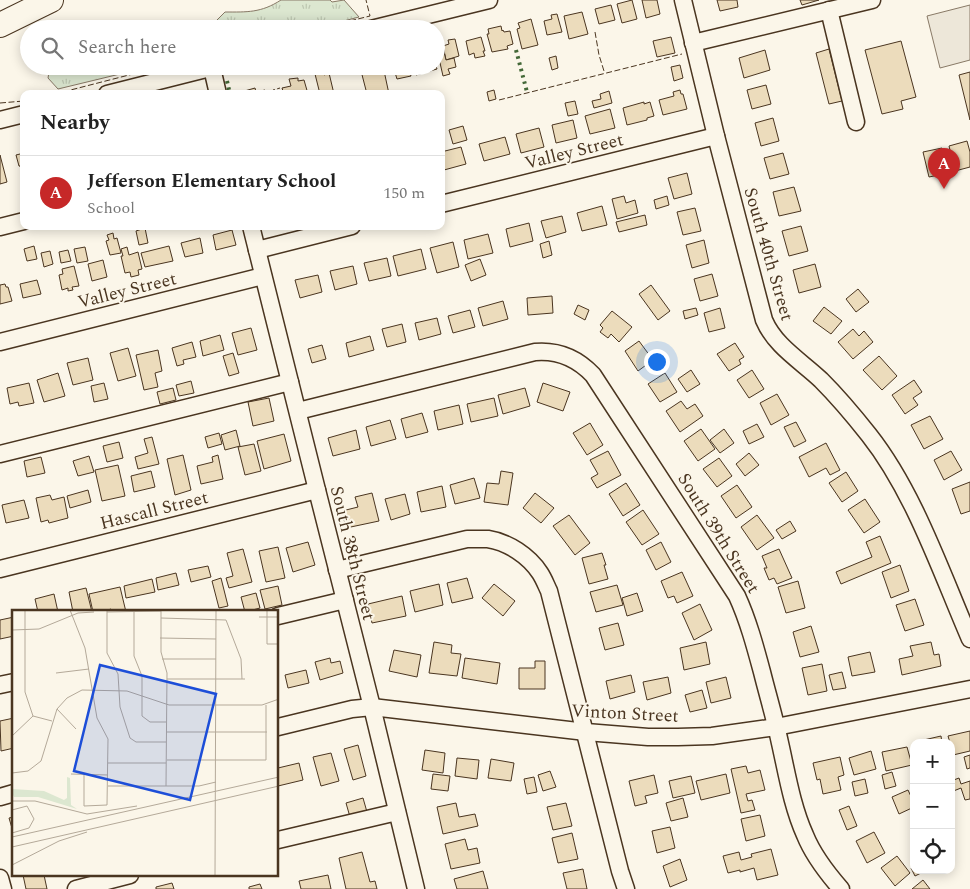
<!DOCTYPE html>
<html lang="en">
<head>
<meta charset="utf-8">
<style>
  :root { --surface:#fff; --page:#f6f6f6; --text:#222; --muted:#767676; --line:#e0e0e0; --accent:#c62828 }
  body { margin:0; font-family:Spectral,serif; background:var(--page); color:var(--text) }
  .controls { position:absolute; right:15px; bottom:15px; display:grid; overflow:hidden; border-radius:10px; box-shadow:0 2px 12px #0003 }
  .controls button { width:45px; height:45px; display:grid; place-items:center; padding:0; border:0; border-bottom:1px solid var(--line); background:var(--surface); color:var(--text); font:25px sans-serif }
  .you { position:absolute; left:656px; top:361px; width:18px; height:18px; margin:-12px; border:4px solid #fff; border-radius:50%; background:#1a73e8; box-shadow:0 0 0 8px #1a73e833 }
  .badge { display:grid; place-items:center; width:32px; height:32px; border-radius:50%; background:var(--accent); color:#fff; font-size:16px; font-weight:700 }
  .pin { position:absolute; translate:-50% -41px; filter:drop-shadow(0 1px 2px #0008) }
  .pin::after { content:''; position:absolute; top:26px; width:18px; height:15px; background:inherit; clip-path:polygon(0 0,100% 0,50% 100%) }
  .list { margin:0; padding:0; list-style:none }
  h2 { display:flex; justify-content:space-between; align-items:center; height:65px; margin:0; padding:0 20px; font-size:21px }
  h2 small { font-size:16px; font-weight:400; color:var(--muted) }
  .list li { display:grid; grid-template-columns:32px 1fr auto; gap:15px; align-items:center; box-sizing:border-box; height:75px; padding:0 20px; border-top:1px solid var(--line) }
  .list b { display:block; font-size:19px; white-space:nowrap }
  .list p { margin:0; font-size:16px; white-space:nowrap; color:var(--muted) }
  .list em { font-size:16px; font-style:normal; color:var(--muted) }
  .icon { flex:none; width:28px; height:28px; fill:none; stroke:currentColor; stroke-width:2; stroke-linecap:round; stroke-linejoin:round }
  .map { position:relative; flex:none; width:970px; height:889px; overflow:hidden }
  .search { position:absolute; background:var(--surface); box-shadow:0 2px 12px #0003; left:20px; top:20px; width:425px; height:55px; display:flex; align-items:center; gap:12px; box-sizing:border-box; padding:0 18px; border-radius:28px; color:var(--muted); font-size:19px }
  .panel { position:absolute; background:var(--surface); box-shadow:0 2px 12px #0003; left:20px; top:90px; width:425px; height:140px; border-radius:10px }
  .map>svg:first-child { display:block }
</style>
</head>
<body>
<div class="map">
<svg width="970" height="889" viewBox="0 0 970 889">
  <defs>
    <pattern id="grass-tufts" width="24" height="20" patternUnits="userSpaceOnUse" patternTransform="scale(1.25)"><rect width="24" height="20" fill="#dce7d0"/><path d="M3 7l-1-3M5 7V3M7 7l1-3M15 17l-1-3M17 17v-4M19 17l1-3" fill="none" stroke="#bec7b2"/></pattern>
  </defs>
  <rect width="100%" height="100%" fill="#fbf6e9"/>
  <g fill="url(#grass-tufts)" stroke="#887966">
    <path d="M281,0h49l2,2 12,-2 15,17 -46,12h-91l-6,-8 9,-9c22,0 36,1 56,-12z"/>
    <path d="M50,66h71l-1,8 -62,15 -10,-11z"/>
  </g>
  <path fill="#ede7d9" stroke="#887966" d="M970,5v55l-30,8 -13,-52z"/>
  <g fill="#ecdcbc" stroke="#4a3520">
    <path d="M632,0l5,19 -15,4 -5,-19z"/>
    <path d="M642,0h15l3,14 -14,4z"/>
    <path d="M717,0h20l1,7 -18,4z"/>
    <path d="M800,0h19l-17,5z"/>
    <path d="M611,5l4,15 -16,4 -4,-15z"/>
    <path d="M582,12l6,22 -19,5 -5,-23z"/>
    <path d="M557,14l5,18 -15,3 -3,-14 8,-2 -1,-4z"/>
    <path d="M531,19l7,26 -16,4 -5,-20 3,-1 -2,-5z"/>
    <path d="M501,26l1,5 1,-1 1,2 6,-1 3,13 -6,2 1,3 -16,3 -5,-18h2l-1,-5z"/>
    <path d="M481,37l4,14h-2l2,5 -10,2 -1,-5 -5,2 -3,-14z"/>
    <path d="M671,37l4,16 -18,4 -4,-16z"/>
    <path d="M455,39l4,17 -13,4 -3,-14 6,-2 -1,-4z"/>
    <path d="M901,41l15,56 -15,4 2,8 -21,5 -17,-64z"/>
    <path d="M829,49l13,52 -13,3 -13,-51z"/>
    <path d="M765,50l5,20 -26,8 -5,-20z"/>
    <path d="M444,52l2,8 8,-2 2,9 -8,2 2,5 -7,2 -5,-22z"/>
    <path d="M556,56l2,12 -6,2 -3,-12z"/>
    <path d="M680,65l3,13 -9,3 -3,-14z"/>
    <path d="M362,66h21l6,28h-22l-7,-27z"/>
    <path d="M393,66h15l3,10 -14,3z"/>
    <path d="M414,66h22l1,3 -21,6z"/>
    <path d="M323,71l1,4 5,-2 5,21h-14l-5,-20z"/>
    <path d="M970,72v48l-11,-45z"/>
    <path d="M298,78v3l6,-1 4,14h-24l-2,-6 9,-2 -2,-7z"/>
    <path d="M766,85l5,19 -19,5 -5,-19z"/>
    <path d="M255,88l1,4 9,-2 1,4h-24l-1,-2z"/>
    <path d="M494,90l2,9 -7,2 -2,-9z"/>
    <path d="M680,90l1,4h2l4,15 -24,6 -4,-15 15,-4 -1,-4z"/>
    <path d="M609,91l3,12 -18,5 -2,-7 9,-2 -1,-5z"/>
    <path d="M575,101l3,13 -10,2 -3,-13z"/>
    <path d="M644,102v2l6,-2 4,14 -7,2v2l-20,5 -4,-17z"/>
    <path d="M610,109l5,19 -25,6 -5,-18z"/>
    <path d="M773,118l6,23 -18,5 -6,-23z"/>
    <path d="M573,120l4,18 -21,5 -4,-18z"/>
    <path d="M463,126l4,14 -14,4 -4,-14z"/>
    <path d="M539,128l5,19 -23,6 -5,-19z"/>
    <path d="M505,137l5,17 -26,7 -5,-17z"/>
    <path d="M967,141l3,11v15l-15,4 -6,-25z"/>
    <path d="M461,147l5,17 -22,6 -3,-10v-8z"/>
    <path d="M942,148l6,25 -19,4 -6,-25z"/>
    <path d="M24,153v22h-1l-3,-9h-1l-3,-11z"/>
    <path d="M783,153l6,21 -19,5 -6,-21z"/>
    <path d="M0,155l7,27 -7,2z"/>
    <path d="M687,173l5,21 -18,5 -6,-21z"/>
    <path d="M794,187l7,24 -22,5 -6,-24z"/>
    <path d="M624,196l2,7 9,-3 3,13 -21,6 -5,-20z"/>
    <path d="M667,196l2,9 -13,4 -2,-9z"/>
    <path d="M602,206l5,19 -25,6 -5,-18z"/>
    <path d="M695,208l6,23 -18,4 -6,-23z"/>
    <path d="M645,215l2,10 -28,7 -3,-10z"/>
    <path d="M562,216l4,16 -20,6 -5,-17z"/>
    <path d="M529,223l4,18 -23,6 -4,-18z"/>
    <path d="M801,226l7,25 -19,5 -7,-25z"/>
    <path d="M145,228l3,15 -9,2 -3,-14z"/>
    <path d="M232,230l4,15 -20,5 -3,-15z"/>
    <path d="M113,233l1,6 3,-1 4,15 -11,2 -4,-14 3,-1 -2,-5z"/>
    <path d="M488,234l5,19 -25,6 -4,-19z"/>
    <path d="M200,238l3,15 -18,4 -4,-14z"/>
    <path d="M704,240l5,23 -17,5 -6,-23z"/>
    <path d="M549,241l3,14 -9,3 -3,-14z"/>
    <path d="M453,242l6,25 -22,6 -7,-25z"/>
    <path d="M34,246l3,13 -10,2 -3,-12z"/>
    <path d="M169,246l4,15 -28,6 -4,-14z"/>
    <path d="M85,247l3,14 -11,2 -3,-14z"/>
    <path d="M127,247l2,8 9,-3 4,17 -4,1 1,5 -8,2 -1,-5 -5,1 -4,-17h2l-2,-7z"/>
    <path d="M421,249l5,20 -28,7 -5,-20z"/>
    <path d="M68,250l3,11 -10,2 -2,-11z"/>
    <path d="M50,251l3,13 -9,3 -3,-14z"/>
    <path d="M387,258l4,18 -22,5 -5,-18z"/>
    <path d="M480,259l6,16 -15,6 -6,-16z"/>
    <path d="M103,260l4,17 -15,4 -4,-17z"/>
    <path d="M815,264l6,23 -22,6 -6,-23z"/>
    <path d="M74,266l5,20 -7,1 1,3 -5,1v-3l-6,2 -3,-15 4,-1 -1,-5z"/>
    <path d="M353,266l4,18 -22,6 -5,-19z"/>
    <path d="M712,274l6,22 -18,5 -6,-22z"/>
    <path d="M318,275l4,17 -22,6 -5,-18z"/>
    <path d="M37,280l4,14 -18,4 -3,-14z"/>
    <path d="M5,284l1,3h2l4,14 -12,3v-19z"/>
    <path d="M651,285l19,26 -12,9 -19,-26z"/>
    <path d="M858,289l11,13 -13,10 -10,-13z"/>
    <path d="M552,296l1,17 -25,2 -1,-17z"/>
    <path d="M503,301l5,18 -25,7 -5,-18z"/>
    <path d="M578,305l11,5 -4,10 -11,-6z"/>
    <path d="M824,307l18,14 -11,13 -18,-13z"/>
    <path d="M696,308l2,7 -13,4 -2,-8z"/>
    <path d="M720,308l5,20 -16,4 -5,-19z"/>
    <path d="M470,310l5,17 -22,6 -5,-17z"/>
    <path d="M612,311l20,16 -13,15 -8,-8 -3,4 -8,-6 3,-4 -3,-3z"/>
    <path d="M437,318l4,16 -22,6 -4,-17z"/>
    <path d="M402,324l4,18 -19,5 -5,-18z"/>
    <path d="M251,328l6,22 -19,5 -6,-22z"/>
    <path d="M853,329l6,7 5,-5 9,11 -20,17 -15,-17z"/>
    <path d="M220,335l4,15 -21,6 -3,-15z"/>
    <path d="M370,336l4,14 -25,7 -3,-14z"/>
    <path d="M639,341l14,19 -15,11 -13,-20z"/>
    <path d="M192,342l4,15 -13,3 1,4 -7,2 -5,-18z"/>
    <path d="M735,343l9,14 -5,3 2,4 -12,7 -12,-17z"/>
    <path d="M322,345l4,14 -14,4 -4,-14z"/>
    <path d="M128,348l8,28 -18,5 -8,-28z"/>
    <path d="M158,350l4,21 -7,2 3,14 -14,3 -8,-35z"/>
    <path d="M233,353l6,20 -10,3 -6,-20z"/>
    <path d="M879,356l18,20 -15,14 -19,-20z"/>
    <path d="M88,358l5,22 -20,5 -6,-22z"/>
    <path d="M691,370l9,14 -13,8 -9,-13z"/>
    <path d="M752,370l12,19 -15,9 -12,-18z"/>
    <path d="M58,373l7,23 -21,6 -7,-22z"/>
    <path d="M665,373l12,19 -17,10 -12,-18z"/>
    <path d="M914,380l8,12 -9,6 5,7 -13,9 -13,-19z"/>
    <path d="M191,381l3,12 -15,3 -3,-11z"/>
    <path d="M29,383l5,20 -15,3 -1,-4 -8,2 -3,-16z"/>
    <path d="M104,383l4,16 -14,3 -3,-16z"/>
    <path d="M543,383l27,9 -7,19 -26,-9z"/>
    <path d="M173,388l3,12 -16,4 -3,-12z"/>
    <path d="M525,388l5,18 -27,8 -5,-19z"/>
    <path d="M777,394l12,21 -18,10 -11,-22z"/>
    <path d="M269,398l5,23 -21,5 -5,-24z"/>
    <path d="M494,398l4,18 -27,6 -4,-18z"/>
    <path d="M681,401l6,8 8,-5 8,12 -23,16 -14,-21z"/>
    <path d="M459,405l4,19 -25,6 -4,-19z"/>
    <path d="M422,413l6,19 -22,6 -5,-19z"/>
    <path d="M930,416l13,23 -19,10 -13,-24z"/>
    <path d="M390,420l6,19 -25,7 -5,-19z"/>
    <path d="M796,422l10,19 -12,6 -10,-20z"/>
    <path d="M590,423l13,22 -16,10 -14,-22z"/>
    <path d="M757,424l7,13 -15,7 -6,-13z"/>
    <path d="M701,429l14,20 -17,12 -14,-20z"/>
    <path d="M724,429l10,14 -14,10 -10,-13z"/>
    <path d="M236,430l4,16 -15,4 -4,-15z"/>
    <path d="M356,430l4,19 -27,7 -5,-18z"/>
    <path d="M219,433l3,11 -14,4 -3,-11z"/>
    <path d="M284,434l7,27 -27,8 -7,-28z"/>
    <path d="M152,437l7,27 -21,5 -3,-12 13,-4 -4,-14z"/>
    <path d="M119,442l4,16 -16,4 -4,-16z"/>
    <path d="M826,443l14,27 -10,5 -4,-7 -17,9 -10,-20z"/>
    <path d="M254,444l7,27 -16,4 -7,-28z"/>
    <path d="M608,451l13,24 -24,13 -6,-10 7,-4 -8,-14z"/>
    <path d="M951,451l11,19 -18,10 -10,-20z"/>
    <path d="M749,453l10,12 -14,11 -9,-12z"/>
    <path d="M183,455l8,35 -16,5 -8,-36z"/>
    <path d="M218,455l5,24 -22,5 -4,-18 16,-4 -1,-5z"/>
    <path d="M89,456l5,16 -16,4 -5,-15z"/>
    <path d="M41,457l4,16 -18,4 -3,-16z"/>
    <path d="M719,458l13,18 -15,11 -14,-18z"/>
    <path d="M118,465l7,31 -23,5 -7,-31z"/>
    <path d="M151,471l4,16 -21,5 -3,-16z"/>
    <path d="M501,471l12,2 -5,32 -24,-3 3,-19 12,1z"/>
    <path d="M846,472l12,19 -16,11 -13,-19z"/>
    <path d="M474,478l6,20 -25,6 -5,-19z"/>
    <path d="M970,482v29l-9,3 -9,-25z"/>
    <path d="M626,483l14,22 -17,11 -14,-22z"/>
    <path d="M737,485l15,22 -16,11 -15,-22z"/>
    <path d="M442,486l4,21 -25,5 -4,-20z"/>
    <path d="M88,490l3,12 -21,6 -3,-12z"/>
    <path d="M372,493l7,28 -33,7 -4,-17 16,-4 -3,-10z"/>
    <path d="M535,493l19,15 -13,15 -18,-15z"/>
    <path d="M405,494l5,20 -19,6 -6,-21z"/>
    <path d="M50,495l2,5 12,-3 4,21 -19,5 -1,-3 -7,2 -5,-24z"/>
    <path d="M865,499l15,23 -16,11 -16,-23z"/>
    <path d="M24,500l5,18 -23,5 -4,-18z"/>
    <path d="M643,510l16,24 -17,11 -16,-23z"/>
    <path d="M569,515l21,28 -15,12 -22,-29z"/>
    <path d="M757,515l17,23 -17,12 -16,-23z"/>
    <path d="M790,521l6,10 -14,8 -6,-9z"/>
    <path d="M880,536l11,27 -50,21 -5,-12 36,-15 -6,-15z"/>
    <path d="M308,542l7,23 -22,7 -7,-24z"/>
    <path d="M661,542l10,20 -15,8 -10,-20z"/>
    <path d="M278,547l7,31 -19,4 -7,-31z"/>
    <path d="M243,549l9,33 -23,6 -3,-10 7,-2 -6,-23z"/>
    <path d="M779,549l13,29 -15,6 -3,-6 -5,2 -5,-12h3l-5,-12z"/>
    <path d="M602,553l4,12h-2l4,14 -19,5 -7,-26z"/>
    <path d="M900,565l9,26 -18,7 -9,-26z"/>
    <path d="M208,566l3,11 -20,5 -3,-12z"/>
    <path d="M682,572l11,24 -16,7 -3,-7 -6,2 -7,-17z"/>
    <path d="M176,573l3,12 -21,5 -2,-12z"/>
    <path d="M221,578l7,28 -9,2 -7,-27z"/>
    <path d="M467,578l6,20 -21,5 -5,-20z"/>
    <path d="M152,579l3,13 -29,6 -2,-12z"/>
    <path d="M798,581l7,27 -19,5 -8,-26z"/>
    <path d="M439,584l4,21 -28,7 -5,-21z"/>
    <path d="M494,584l21,17 -12,15 -21,-18z"/>
    <path d="M617,585l6,20 -27,7 -6,-20z"/>
    <path d="M278,586l4,19 -17,4 -5,-19z"/>
    <path d="M120,587l6,25h-15v-3l-10,3h-8l-4,-18z"/>
    <path d="M86,588l6,24h-19l-4,-20z"/>
    <path d="M256,593l4,15 -15,4 -4,-15z"/>
    <path d="M637,593l6,18 -16,5 -5,-18z"/>
    <path d="M54,594l4,18h-20l-3,-13z"/>
    <path d="M402,596l4,20 -34,7 -4,-19z"/>
    <path d="M915,599l9,26 -19,6 -9,-26z"/>
    <path d="M700,604l12,26 -18,10 -12,-27z"/>
    <path d="M14,617v19l-14,3v-19z"/>
    <path d="M618,623l6,22 -19,5 -6,-22z"/>
    <path d="M811,626l8,26 -19,5 -7,-25z"/>
    <path d="M434,642l18,3 -1,8 10,1 -4,22 -28,-3z"/>
    <path d="M706,642l4,22 -26,6 -4,-22z"/>
    <path d="M931,642l3,13 5,-1 2,12 -39,9 -3,-16 14,-3 -3,-10z"/>
    <path d="M394,650l27,5 -4,22 -28,-6z"/>
    <path d="M870,652l5,20 -23,4 -4,-19z"/>
    <path d="M330,658l1,5 9,-2 3,12 -23,7 -5,-18z"/>
    <path d="M465,658l35,5 -3,21 -35,-6z"/>
    <path d="M535,661h10v28h-26v-21h16z"/>
    <path d="M822,664l5,27 -19,4 -6,-27z"/>
    <path d="M306,670l3,13 -21,5 -3,-13z"/>
    <path d="M842,672l4,16 -13,2 -4,-15z"/>
    <path d="M631,675l4,17 -25,7 -4,-18z"/>
    <path d="M668,677l3,16 -24,7 -4,-18z"/>
    <path d="M726,677l5,21 -20,5 -5,-21z"/>
    <path d="M702,690l5,18 -17,4 -5,-17z"/>
    <path d="M14,718v30l-13,3 -1,-30z"/>
    <path d="M970,731v20l-17,4 -2,-12h-1l-2,-7z"/>
    <path d="M941,736l1,7h-27v-1z"/>
    <path d="M358,745l8,31 -13,4 -9,-31z"/>
    <path d="M907,747l5,18 -26,6 -4,-19z"/>
    <path d="M425,750l20,3 -2,20 -21,-3z"/>
    <path d="M871,751l5,18 -22,6 -5,-17z"/>
    <path d="M331,753l8,28 -18,5 -8,-29z"/>
    <path d="M970,755v13l-3,1 -3,-12z"/>
    <path d="M840,757l4,18 -6,2 3,13 -18,4 -3,-15 -3,1 -4,-17z"/>
    <path d="M457,758l22,2 -2,19 -22,-3z"/>
    <path d="M491,759l23,4 -3,18 -23,-3z"/>
    <path d="M299,763l4,17 -25,6v-18z"/>
    <path d="M746,766l2,7 12,-3 5,20 -19,4 2,7 4,-1 3,10 -14,3 -10,-44z"/>
    <path d="M550,771l6,16 -13,4 -5,-16z"/>
    <path d="M892,772l4,14 -11,3 -3,-14z"/>
    <path d="M433,774l17,2 -2,15 -17,-2z"/>
    <path d="M726,774l4,19 -29,7 -5,-19z"/>
    <path d="M654,775l4,18 -13,3 2,7 -12,3 -6,-25z"/>
    <path d="M691,776l4,17 -22,5 -4,-17z"/>
    <path d="M534,777l3,15 -10,2 -3,-15z"/>
    <path d="M959,778l2,6 9,-3v18l-5,1 -4,-12 -10,4v-11z"/>
    <path d="M865,779l3,14 -13,3 -3,-14z"/>
    <path d="M908,790l6,13v4l-15,7 -7,-17z"/>
    <path d="M363,798l4,14 -17,5 -4,-14z"/>
    <path d="M683,798l5,19 -17,4 -5,-18z"/>
    <path d="M456,803l3,14 16,-3 3,12 -35,8 -6,-27z"/>
    <path d="M566,803l6,23 -19,4 -6,-23z"/>
    <path d="M849,806l8,20 -10,4 -8,-20z"/>
    <path d="M760,815l5,21 -19,5 -5,-22z"/>
    <path d="M14,817v18l-5,-17z"/>
    <path d="M670,827l5,21 -18,5 -5,-22z"/>
    <path d="M874,832l11,21 -18,10 -11,-22z"/>
    <path d="M572,833l6,26 -20,4 -6,-25z"/>
    <path d="M465,839l3,11 9,-2 3,15 -29,6 -6,-25z"/>
    <path d="M771,849l7,26 -21,5 -3,-12 -14,4v-2l-12,3 -5,-17 16,-4 2,8 11,-3 -1,-3z"/>
    <path d="M362,852l8,30 5,-1 2,8h-31l-7,-31z"/>
    <path d="M897,856l13,17 -15,13 -14,-18z"/>
    <path d="M680,859l7,21 -17,7 -7,-21z"/>
    <path d="M914,867v3h13l-12,6 -4,-8z"/>
    <path d="M583,869l4,20h-20l-4,-16z"/>
    <path d="M483,871l5,18h-31l-3,-10z"/>
    <path d="M23,875h21l3,14h-21z"/>
    <path d="M328,875l3,14h-30l-2,-8z"/>
    <path d="M923,880l7,9h-18z"/>
    <path d="M172,883l2,6h-18v-2z"/>
    <path d="M260,884l2,5h-13v-2z"/>
  </g>
  <g fill="none" stroke-linecap="round" stroke-linejoin="round">
    <defs>
      <g id="minor">
        <path d="M683,0l33,136 48,184c11,26 37,41 57,60 17,17 33,36 48,55 45,57 72,137 101,204"/>
        <path d="M829,10l27,112"/>
        <path d="M371,29l118,-29"/>
        <path d="M693,43l179,-43"/>
        <path d="M212,68l6,26"/>
        <path d="M107,94l111,-28"/>
        <path d="M0,120l24,-6"/>
        <path d="M441,204l275,-68"/>
        <path d="M251,226l66,264 55,217 44,182"/>
        <path d="M0,227l24,-6"/>
        <path d="M257,250l95,-24"/>
        <path d="M0,342l263,-66"/>
        <path d="M298,411l237,-59c23,-2 42,6 58,23l144,221c11,24 18,50 25,76 6,24 13,47 18,71 7,31 12,63 25,92 8,20 22,38 36,54"/>
        <path d="M0,454l290,-72"/>
        <path d="M0,569l317,-79"/>
        <path d="M337,570l130,-31c7,0 14,0 21,0 20,3 41,17 52,34 4,6 6,12 9,18l71,280 6,18"/>
        <path d="M278,616l67,-16"/>
        <path d="M0,685l14,-3"/>
        <path d="M278,727l74,-18 20,-2 214,25 62,5h30l34,-1 64,-9 194,-38"/>
        <path d="M0,797l14,-4"/>
        <path d="M278,840l119,-28"/>
        <path d="M0,878l3,11"/>
        <path d="M76,889l54,-14"/>
      </g>
      <path id="highway" d="M0,25l51,-25"/>
    </defs>
    <use href="#minor" stroke="#4a3520" stroke-width="19"/>
    <use href="#highway" stroke="#4a3520" stroke-width="26"/>
    <use href="#minor" stroke="#fbf6e9" stroke-width="16"/>
    <use href="#highway" stroke="#fbf6e9" stroke-width="24"/>
    <g stroke="#436837" stroke-width="4" stroke-dasharray="2.5 4" stroke-linecap="butt">
      <path d="M516,50l11,42"/>
      <path d="M227,81l3,13"/>
    </g>
    <g stroke="#4a3520" stroke-width="1" stroke-dasharray="6 2.5" stroke-linecap="butt">
      <path d="M317,29l53,-13 -4,-16"/>
      <path d="M595,32l4,23 5,16"/>
      <path d="M55,94l109,-28"/>
      <path d="M274,94l-1,-4 7,-2"/>
      <path d="M499,100l183,-46"/>
      <path d="M0,103l24,-2"/>
    </g>
  </g>
  <g text-anchor="middle" stroke-width="4" stroke-linejoin="round" paint-order="stroke">
    <g font-size="18" fill="#4a3520" stroke="#fbf6e9">
      <text transform="translate(574 151) rotate(-14)" y="6">Valley Street</text>
      <text transform="translate(769 254) rotate(74)" y="6">South 40th Street</text>
      <text transform="translate(127 290) rotate(-14)" y="6">Valley Street</text>
      <text transform="translate(154 510) rotate(-14)" y="6">Hascall Street</text>
      <text transform="translate(719 533) rotate(58)" y="6">South 39th Street</text>
      <text transform="translate(353 553) rotate(76)" y="6">South 38th Street</text>
      <text transform="translate(625 713) rotate(3)" y="6">Vinton Street</text>
    </g>
  </g>
  <g transform="translate(12 610)">
    <rect width="266" height="266" fill="#fbf6e9"/>
    <path d="M55,167l3,1 1,27 6,4 -39,-12h-24l-2,-4v-4l32,2 20,9 3,-2z" fill="#dce7d0"/>
    <path fill="none" stroke="#b4a999" stroke-width="1" d="M13,0v82l8,24M58,0l15,38 12,70 11,21 -1,66 -23,1v-32M95,0v43l11,21 2,33 10,31 6,4h30M122,0v46l8,20v40l8,6h16M149,0v42l6,21 -1,113M255,0v34h12M95,2l54,-1M247,7h20M149,8l65,2 15,39 1,20M0,20l27,-1 39,-16 16,-1M148,28l56,1M150,49h54M44,63l33,-4M155,69h78M45,99l19,20M21,106l19,5M155,122h100M0,126l21,-20M155,150h99v-55M96,153h58M0,163l16,-2 13,-10 16,-52 10,-11 15,-8 45,1 42,14h93l17,-6M59,164l37,1M96,176h91l17,-4M0,191h23l52,13 50,-8M0,200l15,-4 7,13 -5,9 -17,5M0,227l267,-60M0,237l267,-61M0,255l47,-24 28,-9M203,266l1,-266"/>
    <path fill="#1d4ed8" fill-opacity="0.15" stroke="#1d4ed8" stroke-width="2.5" d="M88,55l116,29 -26,106 -116,-29z"/>
    <rect width="266" height="266" fill="none" stroke="#4a3520" stroke-width="2.5"/>
  </g>
</svg>
<div class="controls">
<button>+</button>
<button>−</button>
<button><svg class="icon" aria-label="locate" viewBox="0 0 24 24"><circle cx="12" cy="12" r="6"/><path d="M12 2v4M12 18v4M2 12h4M18 12h4"/></svg></button>
</div>
<div class="you"></div>
<div class="pin badge" style="left:944px;top:189px">A</div>
<div class="search"><svg class="icon" aria-label="search" viewBox="0 0 24 24"><circle cx="10" cy="10" r="6"/><path d="M15 15l6 6"/></svg>Search here</div>
<section class="panel">
<h2>Nearby<small></small></h2>
<ul class="list">
<li><span class="badge">A</span><div><b>Jefferson Elementary School</b><p>School</p></div><em>150 m</em></li>
</ul>
</section>
</div>
</body>
</html>
